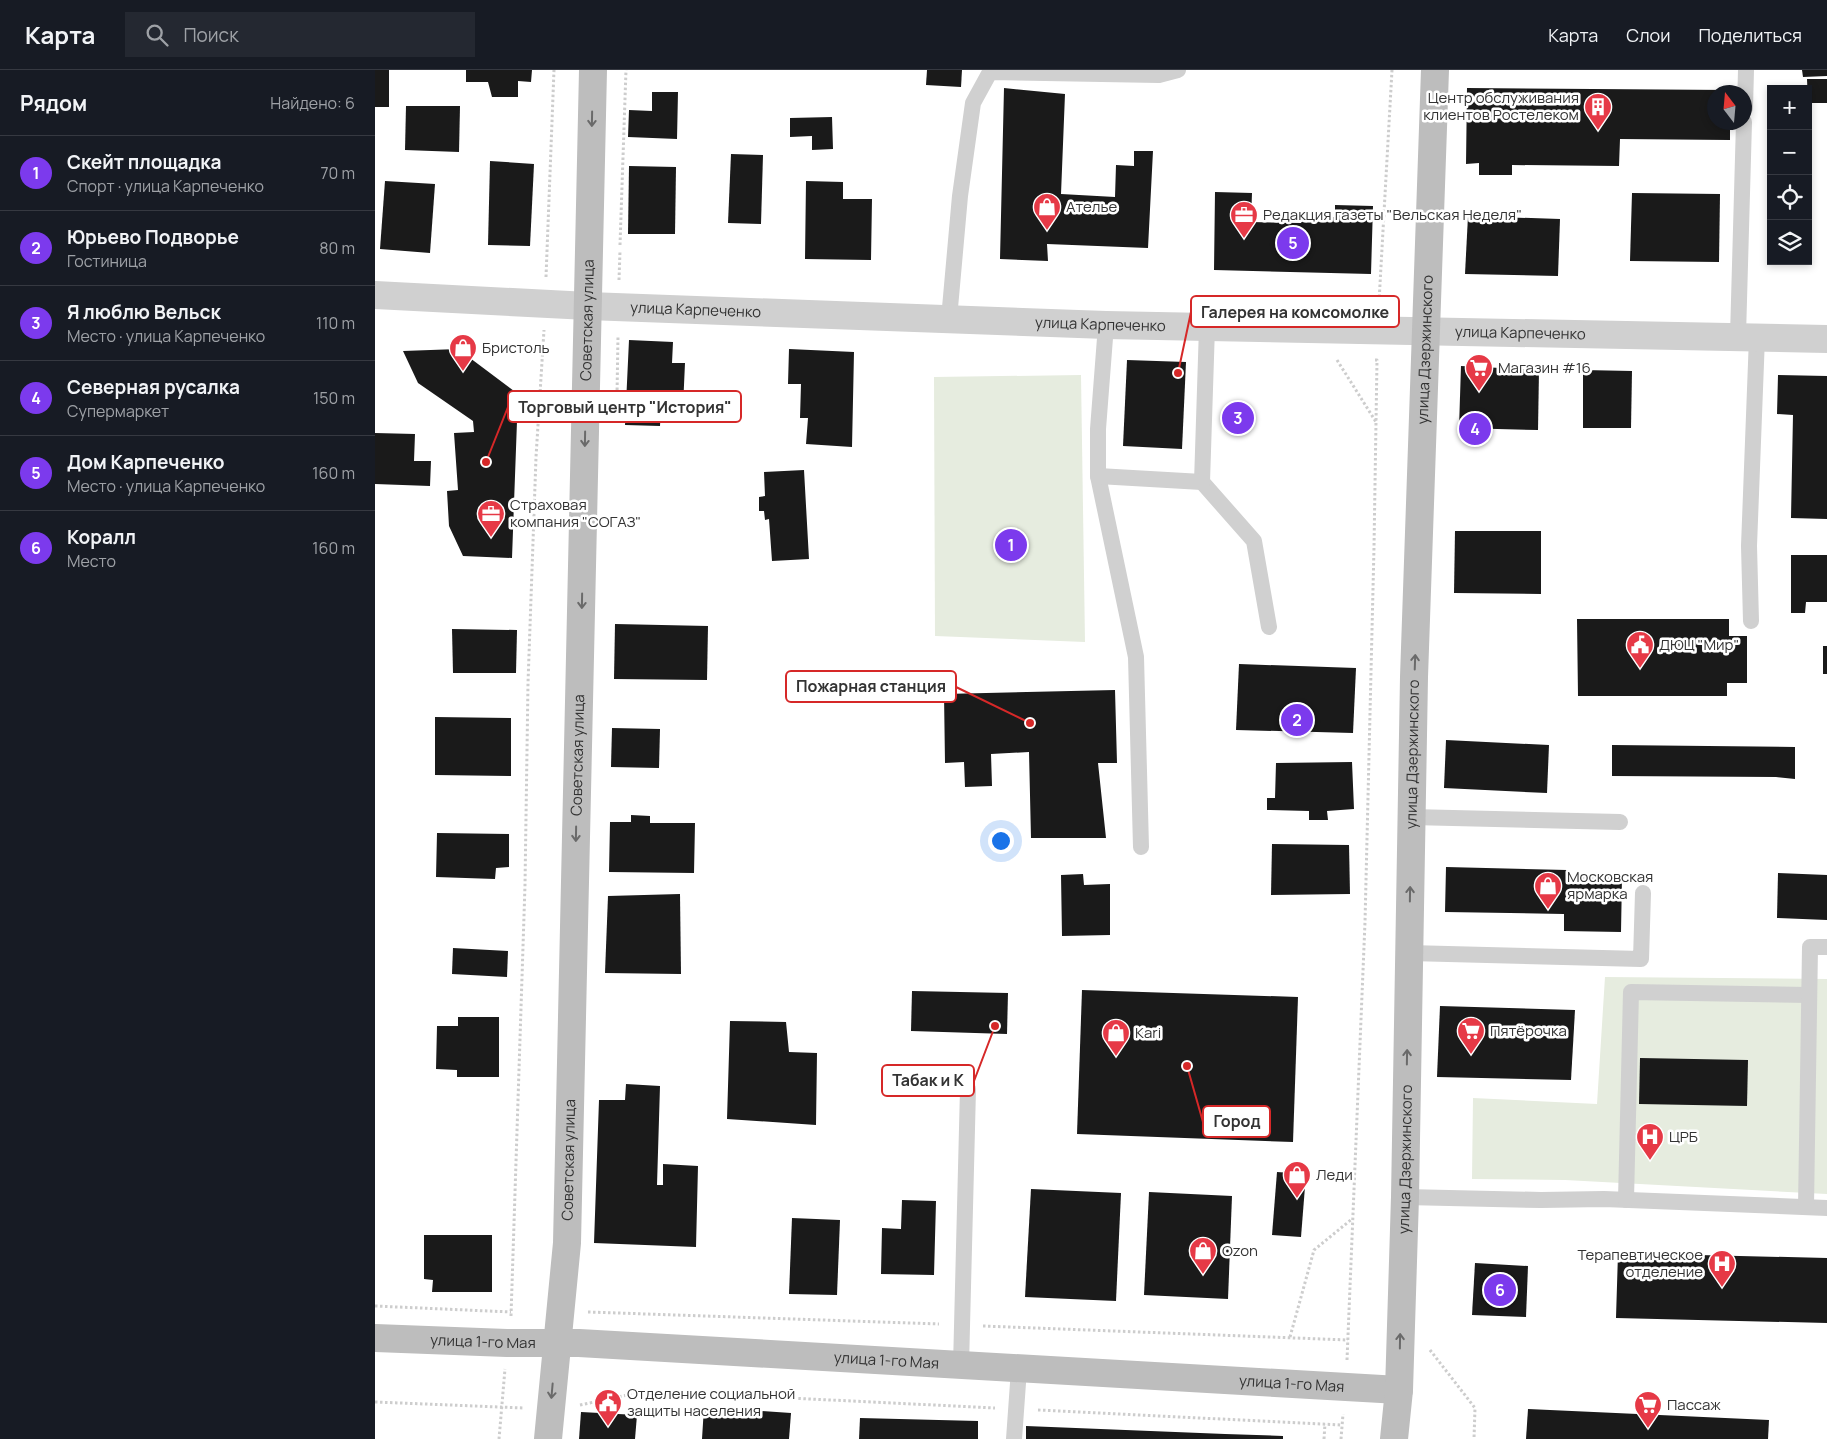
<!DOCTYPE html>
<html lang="ru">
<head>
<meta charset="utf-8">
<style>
  :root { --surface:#171b24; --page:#242831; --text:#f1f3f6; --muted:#9ea1a6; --line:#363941; --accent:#7c3aed }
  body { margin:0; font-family:Manrope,sans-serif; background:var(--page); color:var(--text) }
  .controls { position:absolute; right:15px; top:15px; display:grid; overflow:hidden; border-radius:0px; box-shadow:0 2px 8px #0003 }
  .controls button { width:45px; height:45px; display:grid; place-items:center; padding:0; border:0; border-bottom:1px solid var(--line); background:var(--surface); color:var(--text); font:25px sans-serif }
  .compass { position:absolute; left:1332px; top:15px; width:45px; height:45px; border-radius:50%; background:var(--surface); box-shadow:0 2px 8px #0003; rotate:344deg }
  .you { position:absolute; left:625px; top:770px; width:18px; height:18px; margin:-12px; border:4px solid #fff; border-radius:50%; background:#1a73e8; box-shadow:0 0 0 8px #1a73e833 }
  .badge { display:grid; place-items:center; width:32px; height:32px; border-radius:50%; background:var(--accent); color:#fff; font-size:16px; font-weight:700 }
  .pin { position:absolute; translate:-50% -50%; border:2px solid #fff; box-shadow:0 1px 5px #0006 }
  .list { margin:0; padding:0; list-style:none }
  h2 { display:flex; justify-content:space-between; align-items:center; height:65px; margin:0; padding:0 20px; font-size:21px }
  h2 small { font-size:16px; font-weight:400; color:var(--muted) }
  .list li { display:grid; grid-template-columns:32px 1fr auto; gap:15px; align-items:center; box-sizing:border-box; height:75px; padding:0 20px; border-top:1px solid var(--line) }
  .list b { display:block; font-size:19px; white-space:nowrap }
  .list p { margin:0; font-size:16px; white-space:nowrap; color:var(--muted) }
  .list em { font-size:16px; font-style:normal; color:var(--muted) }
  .icon { flex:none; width:28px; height:28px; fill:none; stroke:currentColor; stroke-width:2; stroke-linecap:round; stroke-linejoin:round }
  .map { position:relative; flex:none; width:1452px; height:1369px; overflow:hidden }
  header { display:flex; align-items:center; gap:30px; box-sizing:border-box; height:70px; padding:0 25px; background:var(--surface); border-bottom:1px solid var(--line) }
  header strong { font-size:24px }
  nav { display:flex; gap:28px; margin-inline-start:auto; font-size:18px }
  .search { width:350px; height:45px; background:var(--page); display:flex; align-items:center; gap:12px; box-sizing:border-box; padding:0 18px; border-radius:0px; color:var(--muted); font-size:19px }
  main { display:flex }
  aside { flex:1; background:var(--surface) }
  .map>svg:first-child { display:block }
</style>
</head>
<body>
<header>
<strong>Карта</strong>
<div class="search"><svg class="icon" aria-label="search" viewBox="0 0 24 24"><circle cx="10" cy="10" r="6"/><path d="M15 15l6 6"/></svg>Поиск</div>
<nav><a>Карта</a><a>Слои</a><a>Поделиться</a></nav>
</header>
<main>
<aside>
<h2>Рядом<small>Найдено: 6</small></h2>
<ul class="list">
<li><span class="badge">1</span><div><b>Скейт площадка</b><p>Спорт · улица Карпеченко</p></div><em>70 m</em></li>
<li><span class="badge">2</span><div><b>Юрьево Подворье</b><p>Гостиница</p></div><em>80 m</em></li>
<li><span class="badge">3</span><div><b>Я люблю Вельск</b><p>Место · улица Карпеченко</p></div><em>110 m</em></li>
<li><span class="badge">4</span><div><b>Северная русалка</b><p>Супермаркет</p></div><em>150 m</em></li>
<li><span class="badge">5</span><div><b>Дом Карпеченко</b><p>Место · улица Карпеченко</p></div><em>160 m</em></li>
<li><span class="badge">6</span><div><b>Коралл</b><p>Место</p></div><em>160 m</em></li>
</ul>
</aside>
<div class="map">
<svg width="1452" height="1369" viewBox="0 0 1452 1369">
  <rect width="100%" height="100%" fill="#fff"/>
  <g fill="#e6ecdf">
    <path d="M706,305l4,267 -150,-6 -1,-259z"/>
    <path d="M1230,907l222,2v215l-262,-14 -93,-1 1,-81 124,6z"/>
  </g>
  <g fill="#1a1a1a">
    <rect x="0" y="0" width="14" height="37"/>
    <path d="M91,0h66l-1,12 -13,-1v16h-26l-4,-15h-22z"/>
    <path d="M552,0h35l-1,17 -35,-2z"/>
    <path d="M1427,0h25v6l-24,1z"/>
    <path d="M1432,9h20v24h-19z"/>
    <path d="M629,18l61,6 -4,100 54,3 1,-32 18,1v-15h19l-5,97 -101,-4 1,17 -48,-2z"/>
    <path d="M1092,18l263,2v2h-15v30h15v18l-110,-1 -1,27 -107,-1v10h-33v-12l-13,1z"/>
    <path d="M277,22h26l-1,47 -49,-2 1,-27 23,1z"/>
    <path d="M31,36h54l-1,46 -54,-2z"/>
    <path d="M457,47l1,32 -21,1v-14l-22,1v-19z"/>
    <path d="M356,84l32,1 -2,69 -33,-1z"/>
    <path d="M115,91l44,3 -4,82 -42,-1z"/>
    <path d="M254,96l47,1 -1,67h-47z"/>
    <path d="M10,111l50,3 -5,69 -50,-4z"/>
    <path d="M431,111l37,1v17h29l-1,61 -66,-1z"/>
    <path d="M840,122l37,1 -1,29 50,1v-6h34v-12l38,1 -2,68 -157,-4z"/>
    <path d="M1257,123l88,1 -1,68 -89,-1z"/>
    <path d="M1093,146l92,3 -2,57 -93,-2z"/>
    <path d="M254,270l44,2 -1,21h13l-2,44 -22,-1 -1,20 -35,-1z"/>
    <path d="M83,279l60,45 -6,164 -49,-2 -14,-30 -2,-35 11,-1 -4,-57 20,-1 -1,-11 -55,-38 -15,-32z"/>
    <path d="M414,279l65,3 -2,95 -46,-3 2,-26h-8l1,-34h-13z"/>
    <path d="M752,290l59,2 -4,87 -59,-3z"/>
    <path d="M1086,296l78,4 -1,60 -79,-2z"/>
    <path d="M1208,300l49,1 -1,57h-48z"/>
    <path d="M1403,305l49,1v143l-36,-1 2,-103 -16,-1z"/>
    <path d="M0,363l40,1 -1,27h17l-1,25 -55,-2z"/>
    <path d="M429,400l5,89 -37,2 -3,-42 -4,1 -1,-9h-5v-14l6,-1 -1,-24z"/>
    <path d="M1080,461h86v63l-87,-1z"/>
    <path d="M1416,485h36v47h-21l-1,11h-14z"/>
    <path d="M1202,549h152v17h18v47h-20v13h-149z"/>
    <path d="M240,554l93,2 -1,54 -93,-1z"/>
    <path d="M77,559l65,1 -1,43h-63z"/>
    <rect x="1448" y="576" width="4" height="28"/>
    <path d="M864,594l117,4 -3,65 -117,-3z"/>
    <path d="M740,620l2,73h-19l8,75h-75l-2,-86 -38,2 1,32 -27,1 -1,-25 -19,1 -1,-69z"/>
    <path d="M60,647l76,1v58l-76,-1z"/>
    <path d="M237,658l48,1 -1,39 -48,-1z"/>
    <path d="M1071,670l103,5 -2,48 -103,-5z"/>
    <path d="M1237,675l183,2v32l-19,-2 -164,-1z"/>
    <path d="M977,692l2,47 -27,2 1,9h-19v-9l-42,-1v-12h8l1,-35z"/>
    <path d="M256,745l19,1v7h45l-1,50 -85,-1 1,-50h21z"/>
    <path d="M62,763l72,1v33l-13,1 -1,11 -59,-2z"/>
    <path d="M897,774l77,1 1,49 -79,1z"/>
    <path d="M1071,797l121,3v6l55,1 -1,55 -57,-1v-17l-119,-2z"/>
    <path d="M1403,803l49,2v45l-50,-2z"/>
    <path d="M708,804l1,11 26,-1v51l-48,1 -1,-61z"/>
    <path d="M305,824l1,80 -76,-1 3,-77z"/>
    <path d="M78,878l55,3 -1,26 -55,-3z"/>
    <path d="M707,920l216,7 -5,145 -216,-8z"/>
    <path d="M537,921l96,2 -1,41 -96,-3z"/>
    <path d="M1065,936l135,4 -4,70 -134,-3z"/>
    <path d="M83,947h41v60h-42v-7l-21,-1 1,-43h21z"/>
    <path d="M355,951l56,1 3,30 28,1 -1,72 -89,-6z"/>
    <path d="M1265,988l108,2 -1,46 -108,-2z"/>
    <path d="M251,1014l34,2 -3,99h6v-21l35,2 -2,81 -102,-4 5,-143h26z"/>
    <path d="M902,1102l29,2 -5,63 -29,-2z"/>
    <path d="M656,1119l90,4 -5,108 -91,-4z"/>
    <path d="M774,1122l83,4 -4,103 -84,-4z"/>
    <path d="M527,1130l34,1 -2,74 -53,-1 1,-46 19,1z"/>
    <path d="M417,1148l48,2 -3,75 -48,-1z"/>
    <path d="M49,1165h68v57h-60l1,-12 -9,-1z"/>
    <path d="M1243,1183l209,5v65l-211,-5z"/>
    <path d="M1100,1193l53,3 -2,51 -54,-2z"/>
    <path d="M329,1337l87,6 -2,26h-87z"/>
    <path d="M1153,1339l241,11 -1,19h-242z"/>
    <path d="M206,1342l56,3 -2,24h-56z"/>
    <path d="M485,1348l118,3v18h-119z"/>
    <path d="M651,1356l199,8 58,2v3h-257z"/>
  </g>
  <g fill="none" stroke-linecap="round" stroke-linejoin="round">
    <g stroke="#cdcdcd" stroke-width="3" stroke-dasharray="2.5 2.5" stroke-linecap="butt">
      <path d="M245,175l6,-175"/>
      <path d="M171,207l8,-207"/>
      <path d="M244,210l1,-29"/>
      <path d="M1004,232l13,-232"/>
      <path d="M962,290l39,62"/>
      <path d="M242,325l1,-59"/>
      <path d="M0,1236l136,6"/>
      <path d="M213,1242l351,12"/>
      <path d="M136,1246l14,-431 3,-202 8,-226 8,-127"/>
      <path d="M608,1256l365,14"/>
      <path d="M915,1267l24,-87 38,-31"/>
      <path d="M1055,1280l45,58 -1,31"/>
      <path d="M972,1290l18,-438 9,-375 3,-187h-4"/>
      <path d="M0,1332l149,6"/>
      <path d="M205,1335l66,-14 349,17"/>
      <path d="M663,1340l304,15"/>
      <path d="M124,1369l6,-70"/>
      <path d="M949,1369l1,-15"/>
      <path d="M966,1369l2,-25"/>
    </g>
    <g stroke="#d0d0d0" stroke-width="16">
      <path d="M1370,38l1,-38"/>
      <path d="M574,249l11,-123 13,-93 17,-31 169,3 19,-5"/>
      <path d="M731,255l-8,104v47l38,181 5,190"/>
      <path d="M832,257l-5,155 52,59 15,86"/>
      <path d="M1363,266l6,-214"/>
      <path d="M723,406l104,6"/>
      <path d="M1376,551l-2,-75 8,-209"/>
      <path d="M1036,747l209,5"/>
      <path d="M1034,883l232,6 2,-66"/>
      <path d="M1030,1127l136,3 63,-1 223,9"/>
      <path d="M1251,1130l5,-208 178,3"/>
      <path d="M1431,1137l4,-260h17"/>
      <path d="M586,1296l7,-277"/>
      <path d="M639,1369l5,-70"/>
    </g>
    <path stroke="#d0d0d0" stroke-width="28" id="s1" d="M0,225l213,11 518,19 721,14"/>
    <g stroke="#bdbdbd" stroke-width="28">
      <path id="s2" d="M0,1268l132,5h72l820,47"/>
      <path id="s3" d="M173,1369l19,-196 26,-1173"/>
      <path id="s4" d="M1019,1369l5,-49 6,-193 9,-520 21,-607"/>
    </g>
  </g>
  <defs><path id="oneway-shaft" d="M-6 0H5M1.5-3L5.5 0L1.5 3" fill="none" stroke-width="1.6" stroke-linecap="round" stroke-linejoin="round" transform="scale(1.25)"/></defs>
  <g stroke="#6a6a6a">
    <use href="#oneway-shaft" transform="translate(217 49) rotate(91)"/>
    <use href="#oneway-shaft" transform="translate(210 369) rotate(91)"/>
    <use href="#oneway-shaft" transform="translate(207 531) rotate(91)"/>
    <use href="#oneway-shaft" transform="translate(1040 592) rotate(-88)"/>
    <use href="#oneway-shaft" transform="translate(201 764) rotate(91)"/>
    <use href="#oneway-shaft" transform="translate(1035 824) rotate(-89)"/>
    <use href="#oneway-shaft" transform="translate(1032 987) rotate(-89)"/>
    <use href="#oneway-shaft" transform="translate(1025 1271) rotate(-89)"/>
    <use href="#oneway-shaft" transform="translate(177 1321) rotate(95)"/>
  </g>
  <defs>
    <symbol id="building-pin" viewBox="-11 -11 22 30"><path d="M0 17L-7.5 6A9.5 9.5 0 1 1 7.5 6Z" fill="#e63946" stroke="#fff"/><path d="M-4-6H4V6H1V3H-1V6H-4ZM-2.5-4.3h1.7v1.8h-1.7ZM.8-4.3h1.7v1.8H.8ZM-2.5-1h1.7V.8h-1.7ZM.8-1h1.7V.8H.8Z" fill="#fff"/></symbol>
    <symbol id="shop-pin" viewBox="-11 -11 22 30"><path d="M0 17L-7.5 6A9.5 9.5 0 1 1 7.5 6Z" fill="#e63946" stroke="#fff"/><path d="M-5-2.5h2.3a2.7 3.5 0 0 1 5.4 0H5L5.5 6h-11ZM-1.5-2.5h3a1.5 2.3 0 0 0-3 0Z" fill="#fff"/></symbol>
    <symbol id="office-pin" viewBox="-11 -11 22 30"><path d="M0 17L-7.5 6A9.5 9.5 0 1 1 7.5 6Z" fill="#e63946" stroke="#fff"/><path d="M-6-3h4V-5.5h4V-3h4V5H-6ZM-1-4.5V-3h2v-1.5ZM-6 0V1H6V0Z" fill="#fff"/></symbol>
    <symbol id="supermarket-pin" viewBox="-11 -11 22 30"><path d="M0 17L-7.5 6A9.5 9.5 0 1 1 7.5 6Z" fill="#e63946" stroke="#fff"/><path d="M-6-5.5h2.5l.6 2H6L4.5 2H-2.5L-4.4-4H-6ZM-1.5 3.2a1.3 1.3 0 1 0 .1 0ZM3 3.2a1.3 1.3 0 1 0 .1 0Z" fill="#fff"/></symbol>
    <symbol id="civic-pin" viewBox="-11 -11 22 30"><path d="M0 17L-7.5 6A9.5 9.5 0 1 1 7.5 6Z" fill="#e63946" stroke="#fff"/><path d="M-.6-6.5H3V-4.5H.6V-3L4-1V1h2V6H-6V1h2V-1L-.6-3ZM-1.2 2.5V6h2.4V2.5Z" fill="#fff"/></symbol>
    <symbol id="hospital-pin" viewBox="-11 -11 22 30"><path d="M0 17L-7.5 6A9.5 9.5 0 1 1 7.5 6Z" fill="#e63946" stroke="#fff"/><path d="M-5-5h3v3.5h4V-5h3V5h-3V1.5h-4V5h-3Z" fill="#fff"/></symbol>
  </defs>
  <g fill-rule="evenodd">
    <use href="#building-pin" x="1207" y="21" width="32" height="43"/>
    <use href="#shop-pin" x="656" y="121" width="32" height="43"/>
    <use href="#office-pin" x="853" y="129" width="32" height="43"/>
    <use href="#shop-pin" x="72" y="262" width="32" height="43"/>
    <use href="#supermarket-pin" x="1088" y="282" width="32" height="43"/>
    <use href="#office-pin" x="100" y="428" width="32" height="43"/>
    <use href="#civic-pin" x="1249" y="559" width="32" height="43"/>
    <use href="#shop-pin" x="1157" y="800" width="32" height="43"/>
    <use href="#supermarket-pin" x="1080" y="945" width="32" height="43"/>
    <use href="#shop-pin" x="725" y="947" width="32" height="43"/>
    <use href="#hospital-pin" x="1259" y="1051" width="32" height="43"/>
    <use href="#shop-pin" x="906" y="1089" width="32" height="43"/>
    <use href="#shop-pin" x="812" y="1165" width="32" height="43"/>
    <use href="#hospital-pin" x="1331" y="1178" width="32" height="43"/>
    <use href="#civic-pin" x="217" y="1317" width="32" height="43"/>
    <use href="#supermarket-pin" x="1257" y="1319" width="32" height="43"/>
  </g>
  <g text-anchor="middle" stroke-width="5" stroke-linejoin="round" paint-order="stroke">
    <g font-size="15" fill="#333" stroke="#fff" text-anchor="start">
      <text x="1204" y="33" text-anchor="end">Центр обслуживания<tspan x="1204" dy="17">клиентов Ростелеком</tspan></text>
      <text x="691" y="142">Ателье</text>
      <text x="888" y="150">Редакция газеты "Вельская Неделя"</text>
      <text x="107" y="283">Бристоль</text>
      <text x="1123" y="303">Магазин #16</text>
      <text x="135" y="440">Страховая<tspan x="135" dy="17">компания "СОГАЗ"</tspan></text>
      <text x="1284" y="580">ДЮЦ "Мир"</text>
      <text x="1192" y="812">Московская<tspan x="1192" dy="17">ярмарка</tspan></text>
      <text x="1115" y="966">Пятёрочка</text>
      <text x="760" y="968">Kari</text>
      <text x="1294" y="1072">ЦРБ</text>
      <text x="941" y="1110">Леди</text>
      <text x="847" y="1186">Ozon</text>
      <text x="1328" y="1190" text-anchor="end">Терапевтическое<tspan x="1328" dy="17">отделение</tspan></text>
      <text x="252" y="1329">Отделение социальной<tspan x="252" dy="17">защиты населения</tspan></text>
      <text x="1292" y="1340">Пассаж</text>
    </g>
    <g font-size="15" fill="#333" stroke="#fff">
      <text dy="5" stroke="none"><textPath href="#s1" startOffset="321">улица Карпеченко</textPath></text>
      <text dy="5" stroke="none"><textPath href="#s3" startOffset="1120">Советская улица</textPath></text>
      <text dy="5" stroke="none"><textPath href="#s1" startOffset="726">улица Карпеченко</textPath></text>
      <text dy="5" stroke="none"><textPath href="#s1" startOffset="1146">улица Карпеченко</textPath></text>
      <text dy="5" stroke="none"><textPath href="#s4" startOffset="1090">улица Дзержинского</textPath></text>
      <text dy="5" stroke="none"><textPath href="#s4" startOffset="685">улица Дзержинского</textPath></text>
      <text dy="5" stroke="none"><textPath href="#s3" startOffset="685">Советская улица</textPath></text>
      <text dy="5" stroke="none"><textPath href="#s4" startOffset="280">улица Дзержинского</textPath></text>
      <text dy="5" stroke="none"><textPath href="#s3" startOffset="280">Советская улица</textPath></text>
      <text dy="5" stroke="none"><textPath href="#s2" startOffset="108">улица 1-го Мая</textPath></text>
      <text dy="5" stroke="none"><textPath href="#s2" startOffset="512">улица 1-го Мая</textPath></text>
      <text dy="5" stroke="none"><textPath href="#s2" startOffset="918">улица 1-го Мая</textPath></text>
    </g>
  </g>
  <path fill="none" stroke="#d62828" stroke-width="2" d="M803 303L816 242M111 392L133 337M655 653L581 617M620 956L599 1011M812 996L828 1052"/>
  <g fill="#d62828" stroke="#fff" stroke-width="2">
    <circle cx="803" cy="303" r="5"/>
    <circle cx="111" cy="392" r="5"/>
    <circle cx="655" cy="653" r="5"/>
    <circle cx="620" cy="956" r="5"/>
    <circle cx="812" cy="996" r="5"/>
  </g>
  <g fill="#fff" stroke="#d62828" stroke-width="2">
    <rect x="816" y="226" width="208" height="31" rx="5"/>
    <rect x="133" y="321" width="233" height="31" rx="5"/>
    <rect x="411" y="601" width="170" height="31" rx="5"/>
    <rect x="507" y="995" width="92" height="31" rx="5"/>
    <rect x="828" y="1036" width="67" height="31" rx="5"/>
  </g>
  <g font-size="16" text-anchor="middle" font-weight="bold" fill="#333">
    <text x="920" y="248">Галерея на комсомолке</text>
    <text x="250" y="343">Торговый центр "История"</text>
    <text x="496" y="622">Пожарная станция</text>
    <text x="553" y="1016">Табак и К</text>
    <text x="862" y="1057">Город</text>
  </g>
</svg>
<div class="controls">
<button>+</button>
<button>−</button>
<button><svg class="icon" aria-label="locate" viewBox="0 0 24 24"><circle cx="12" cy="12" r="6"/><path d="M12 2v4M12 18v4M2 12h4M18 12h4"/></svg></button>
<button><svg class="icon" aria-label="layers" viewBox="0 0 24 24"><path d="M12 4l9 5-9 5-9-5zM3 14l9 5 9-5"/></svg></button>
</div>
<svg class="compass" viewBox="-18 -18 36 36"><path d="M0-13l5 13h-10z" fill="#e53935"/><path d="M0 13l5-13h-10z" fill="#9ea1a6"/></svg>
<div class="you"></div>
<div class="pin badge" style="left:636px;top:475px">1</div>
<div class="pin badge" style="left:922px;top:650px">2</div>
<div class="pin badge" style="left:863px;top:348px">3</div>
<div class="pin badge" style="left:1100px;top:359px">4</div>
<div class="pin badge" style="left:918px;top:173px">5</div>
<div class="pin badge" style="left:1125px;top:1220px">6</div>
</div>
</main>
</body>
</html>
